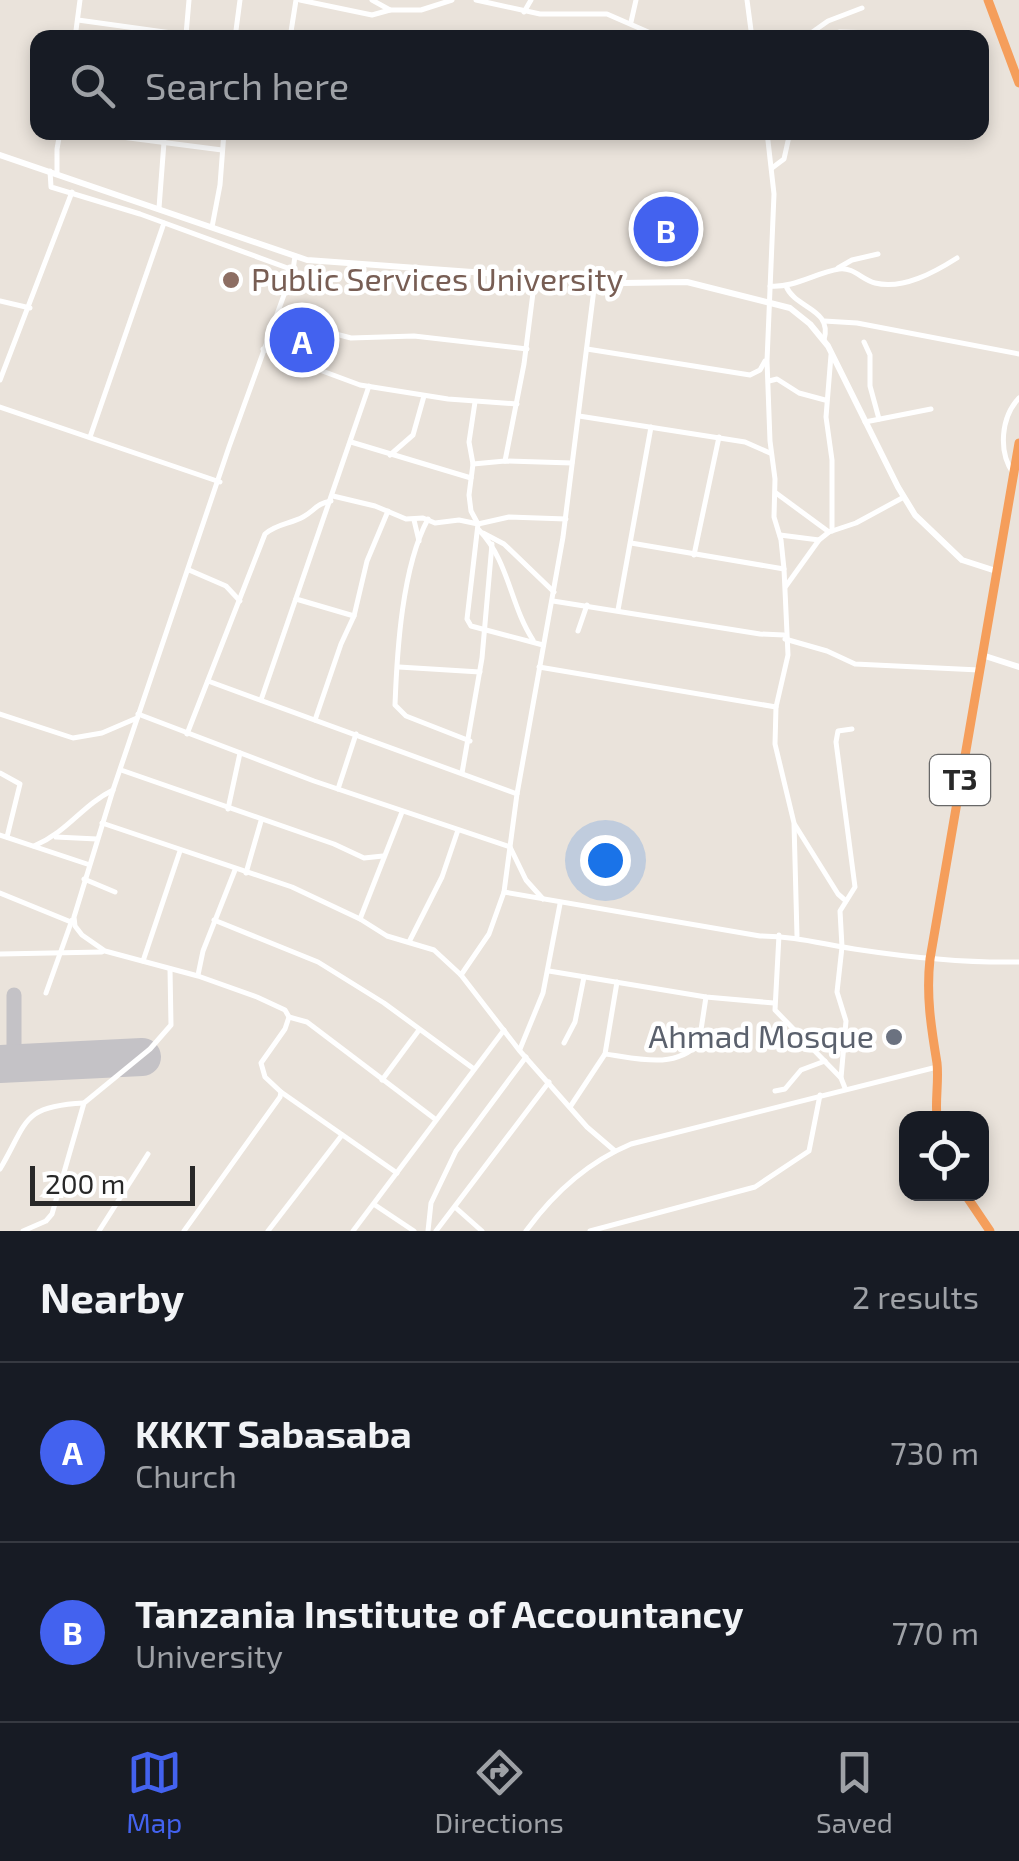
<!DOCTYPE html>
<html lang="en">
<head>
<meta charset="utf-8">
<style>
  :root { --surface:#171b24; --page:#20242c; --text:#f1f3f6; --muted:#9ea1a6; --line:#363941; --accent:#4362ef }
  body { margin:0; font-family:"Exo 2",sans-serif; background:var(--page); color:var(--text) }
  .controls { position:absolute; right:30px; bottom:30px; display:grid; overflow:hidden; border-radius:20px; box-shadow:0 5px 15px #0003 }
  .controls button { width:90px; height:90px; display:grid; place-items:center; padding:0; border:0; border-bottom:2px solid var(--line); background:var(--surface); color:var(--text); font:50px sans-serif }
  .scale { position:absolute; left:30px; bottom:25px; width:165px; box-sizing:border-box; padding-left:10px; border:5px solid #282828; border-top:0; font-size:28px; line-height:35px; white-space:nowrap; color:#282828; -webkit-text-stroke:8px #fff; paint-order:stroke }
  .you { position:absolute; left:605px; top:860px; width:35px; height:35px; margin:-25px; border:8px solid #fff; border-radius:50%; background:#1a73e8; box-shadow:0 0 0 15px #1a73e833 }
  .badge { display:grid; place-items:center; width:65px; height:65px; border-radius:50%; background:var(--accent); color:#fff; font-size:32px; font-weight:700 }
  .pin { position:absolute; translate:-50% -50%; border:5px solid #fff; box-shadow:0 2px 10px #0006 }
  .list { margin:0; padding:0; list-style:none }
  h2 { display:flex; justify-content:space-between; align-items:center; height:130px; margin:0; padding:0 40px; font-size:42px }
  h2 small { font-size:32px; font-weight:400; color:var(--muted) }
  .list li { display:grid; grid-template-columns:65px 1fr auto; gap:30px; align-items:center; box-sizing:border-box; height:180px; padding:0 40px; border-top:2px solid var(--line) }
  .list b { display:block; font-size:38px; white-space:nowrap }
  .list p { margin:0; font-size:32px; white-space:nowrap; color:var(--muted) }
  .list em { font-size:32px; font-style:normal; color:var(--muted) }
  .icon { flex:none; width:55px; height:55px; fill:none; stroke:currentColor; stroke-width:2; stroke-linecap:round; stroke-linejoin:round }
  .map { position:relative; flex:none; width:1019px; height:1231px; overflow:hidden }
  .search { position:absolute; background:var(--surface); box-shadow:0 5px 15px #0003; left:30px; right:30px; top:30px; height:110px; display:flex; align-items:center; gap:25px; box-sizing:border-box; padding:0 35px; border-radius:20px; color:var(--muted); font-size:38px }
  .sheet { height:490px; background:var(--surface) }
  nav { display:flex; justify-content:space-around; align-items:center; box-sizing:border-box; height:140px; border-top:2px solid var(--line); background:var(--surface); font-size:28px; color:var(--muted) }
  nav a { display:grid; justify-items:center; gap:5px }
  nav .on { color:var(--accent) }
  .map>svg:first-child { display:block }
</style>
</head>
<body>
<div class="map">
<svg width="1019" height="1231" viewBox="0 0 1019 1231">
  <rect width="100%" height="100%" fill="#eae3db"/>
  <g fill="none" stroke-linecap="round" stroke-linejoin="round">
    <path stroke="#c4c2c6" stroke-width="15" d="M14,1063v-68"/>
    <path stroke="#c4c2c6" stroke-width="38" d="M0,1064l142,-7"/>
    <g stroke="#fff" stroke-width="5">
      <path d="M300,0l72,15 18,-5h31l31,-10"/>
      <path d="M372,0l18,10"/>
      <path d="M476,0l64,14h67l55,24"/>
      <path d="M747,0l5,38"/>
      <path d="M524,12l7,-12"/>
      <path d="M78,20l108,15"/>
      <path d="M631,22l5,-22"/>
      <path d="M186,35l3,-35"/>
      <path d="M75,38l5,-38"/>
      <path d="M235,38l5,-38"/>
      <path d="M290,38l6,-38"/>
      <path d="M804,38l24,-17 34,-13"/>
      <path d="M817,38l23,-6 37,1"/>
      <path d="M83,132l139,18"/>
      <path d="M767,132l7,62 -7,167 3,80 5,38 -1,38 7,23 3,29 4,86 -12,52 -1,37 19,79 3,113"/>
      <path d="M772,168l12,-9 6,-27"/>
      <path d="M50,171l1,16 89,27 153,56"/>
      <path d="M57,173v-24l3,-17"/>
      <path d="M159,208l5,-66"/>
      <path d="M212,227l8,-42 4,-53"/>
      <path d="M838,268l14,-8 26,-6"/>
      <path d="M770,286c24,2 45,-13 69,-17 15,-2 23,11 36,14 28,7 60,-11 82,-25"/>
      <path d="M786,286c9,23 47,22 38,54"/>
      <path d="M0,301l30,7"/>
      <path d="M275,318l76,20 63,-2 113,13"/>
      <path d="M824,321l33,2 162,31"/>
      <path d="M864,342l6,13v31l9,33"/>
      <path d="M263,349l97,36 88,14 69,5"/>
      <path d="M587,349l163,26 10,-5 5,-9"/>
      <path d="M831,355l-5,62 6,43v71"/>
      <path d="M0,380l72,-188"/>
      <path d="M769,381l8,-2 22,14 26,7"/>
      <path d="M475,402l-6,40 4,22 -4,31 2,16 7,13 -11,95 4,7 72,19"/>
      <path d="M0,407l220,75"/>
      <path d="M579,416l166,26 25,11"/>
      <path d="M865,422l66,-13"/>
      <path d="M90,437l74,-214"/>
      <path d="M351,442l120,36"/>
      <path d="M390,455l23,-20 11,-39"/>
      <path d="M505,461l19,-97 11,-87"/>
      <path d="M473,464l32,-3 67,2"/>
      <path d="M1013,473c-15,-22 -12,-56 6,-75"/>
      <path d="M776,493l53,39 27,-9 48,-26"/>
      <path d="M333,496l42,10 31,13 17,-1 12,5 24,-3 19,4 31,-7 57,2"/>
      <path d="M428,519c-26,48 -31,132 -33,186l11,11 64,25"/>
      <path d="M414,520l5,21"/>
      <path d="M479,530c30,31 31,75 54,110"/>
      <path d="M483,533l21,11 50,48"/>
      <path d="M780,535l39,5 10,-8"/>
      <path d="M631,543l153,26"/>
      <path d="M694,555l25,-118"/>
      <path d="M189,570l37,16 14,15"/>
      <path d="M786,586l33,-46"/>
      <path d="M296,599l58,17"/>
      <path d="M553,601l207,33 24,1"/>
      <path d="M618,610l33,-183"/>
      <path d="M578,631l9,-26"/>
      <path d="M785,639l42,12 28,13 124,6"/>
      <path d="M399,667l81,5"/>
      <path d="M539,667l237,40"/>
      <path d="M208,681l309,113"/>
      <path d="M261,700l108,-314"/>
      <path d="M0,714l73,24 29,-5 35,-15"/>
      <path d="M138,714l176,67 196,66 16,33 17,19"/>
      <path d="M315,720l26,-76 13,-28 13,-55 21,-50"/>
      <path d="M187,734l78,-200c11,-10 25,-10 38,-17 11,-6 14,-14 28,-16"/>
      <path d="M121,770l213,74 30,14 19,-2"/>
      <path d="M0,773l20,11 -13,53"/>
      <path d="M462,773l20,-115 10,-114"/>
      <path d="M338,789l18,-55"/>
      <path d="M228,809l12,-56"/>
      <path d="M102,823l190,64 68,32 27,17 47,14 27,25 58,75 68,77 28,24"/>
      <path d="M795,825l43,69 8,7"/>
      <path d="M0,835l87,29"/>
      <path d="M56,837l41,2"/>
      <path d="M34,846c35,-15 47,-40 79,-56"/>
      <path d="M246,873l15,-52"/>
      <path d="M84,879l31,13"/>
      <path d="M504,892l256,44c37,0 65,9 101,14 53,8 105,13 158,12"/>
      <path d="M0,893l71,29"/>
      <path d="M360,919l42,-107"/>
      <path d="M214,920l104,42 66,41 90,66"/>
      <path d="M779,935l-4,75 66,68"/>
      <path d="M409,942l33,-65 16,-47"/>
      <path d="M0,954l102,-2"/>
      <path d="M143,961l37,-110"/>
      <path d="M549,971l157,26 68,6"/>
      <path d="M198,975l5,-24 32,-81"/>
      <path d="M461,975l28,-41 15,-42 13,-98 46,-257 32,-256"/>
      <path d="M46,993l26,-73"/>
      <path d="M289,1017l18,5 128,97"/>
      <path d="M564,1043l11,-21 9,-45"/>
      <path d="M520,1049l23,-56 17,-89"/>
      <path d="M605,1054c31,4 70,16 94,-11l7,-46"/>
      <path d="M382,1080l37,-50"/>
      <path d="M845,1088l-4,-10 5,-57 -9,-29 5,-45 -2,-36 15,-24 -19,-145 2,-11 14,-2"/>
      <path d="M775,1091l10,-2 16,-19 24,-9"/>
      <path d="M281,1092l116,81"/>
      <path d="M570,1107l35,-53 12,-72"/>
      <path d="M0,1169c28,-47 21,-63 84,-66"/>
      <path d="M375,1205l39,26"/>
      <path d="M456,1208l26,23"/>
      <path d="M23,1231l23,-10 6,-7 32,-111 66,-54 21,-24 -1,-56"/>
      <path d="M99,1231l49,-77"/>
      <path d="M184,1231l96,-134 1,-5 -16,-15 -4,-14 24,-34 4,-12 -4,-7 -28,-13 -59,-21 -93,-25 -23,-16 -7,-9 -1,-9 39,-127 116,-343 64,-177 2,-14"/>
      <path d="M268,1231l74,-96"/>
      <path d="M353,1231l151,-201"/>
      <path d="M428,1231l3,-28 25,-52 70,-94"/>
      <path d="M436,1231l113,-149"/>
      <path d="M526,1231c27,-37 62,-69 105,-87l306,-77"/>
      <path d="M590,1231l165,-44 54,-36 11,-56"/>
    </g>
    <g stroke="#fff" stroke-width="6">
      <path d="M0,155l307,105 316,23 64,-1 103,26 20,16 18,22 70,141 17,28 47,45 34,11"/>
      <path d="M982,655l37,12"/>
    </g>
    <g stroke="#f59e5b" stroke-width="9">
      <path d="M988,0l31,83"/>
      <path d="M937,1118c-2,-18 2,-37 0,-55 -6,-36 -11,-68 -7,-104l89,-516"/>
      <path d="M965,1194l25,37"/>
    </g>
  </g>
  <circle fill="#8d6e63" stroke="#fff" stroke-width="4" cx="231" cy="280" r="10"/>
  <circle fill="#6b7280" stroke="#fff" stroke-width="4" cx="894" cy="1037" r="10"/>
  <g text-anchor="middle" stroke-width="9" stroke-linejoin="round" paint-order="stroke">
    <rect fill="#fff" stroke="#686868" stroke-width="2.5" x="930" y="755" width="60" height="50" rx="8"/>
    <g font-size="30" font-weight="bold" fill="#282828">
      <text x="960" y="790">T3</text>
    </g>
    <g font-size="32" fill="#785e54" stroke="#fff" text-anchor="start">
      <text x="251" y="291">Public Services University</text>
    </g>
    <g font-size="32" fill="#5b616d" stroke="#fff" text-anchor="end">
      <text x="874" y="1048">Ahmad Mosque</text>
    </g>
  </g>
</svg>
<div class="controls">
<button><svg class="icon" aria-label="locate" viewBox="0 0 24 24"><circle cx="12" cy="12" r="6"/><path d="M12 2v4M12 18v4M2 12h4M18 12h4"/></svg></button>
</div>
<div class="scale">200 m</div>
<div class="you"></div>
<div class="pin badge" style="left:302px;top:340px">A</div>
<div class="pin badge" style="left:666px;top:229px">B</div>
<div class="search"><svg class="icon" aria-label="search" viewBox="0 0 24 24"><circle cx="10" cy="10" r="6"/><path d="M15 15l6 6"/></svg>Search here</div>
</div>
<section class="sheet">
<h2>Nearby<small>2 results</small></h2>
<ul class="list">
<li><span class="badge">A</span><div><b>KKKT Sabasaba</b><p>Church</p></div><em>730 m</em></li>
<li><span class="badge">B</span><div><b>Tanzania Institute of Accountancy</b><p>University</p></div><em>770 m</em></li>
</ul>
</section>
<nav>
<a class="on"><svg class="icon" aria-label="map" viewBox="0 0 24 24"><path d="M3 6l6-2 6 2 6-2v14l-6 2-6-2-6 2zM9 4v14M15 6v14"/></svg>Map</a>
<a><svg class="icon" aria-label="directions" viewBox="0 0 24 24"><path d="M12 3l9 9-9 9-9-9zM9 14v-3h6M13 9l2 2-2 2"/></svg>Directions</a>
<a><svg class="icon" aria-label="saved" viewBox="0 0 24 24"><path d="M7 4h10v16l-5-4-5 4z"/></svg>Saved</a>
</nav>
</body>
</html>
